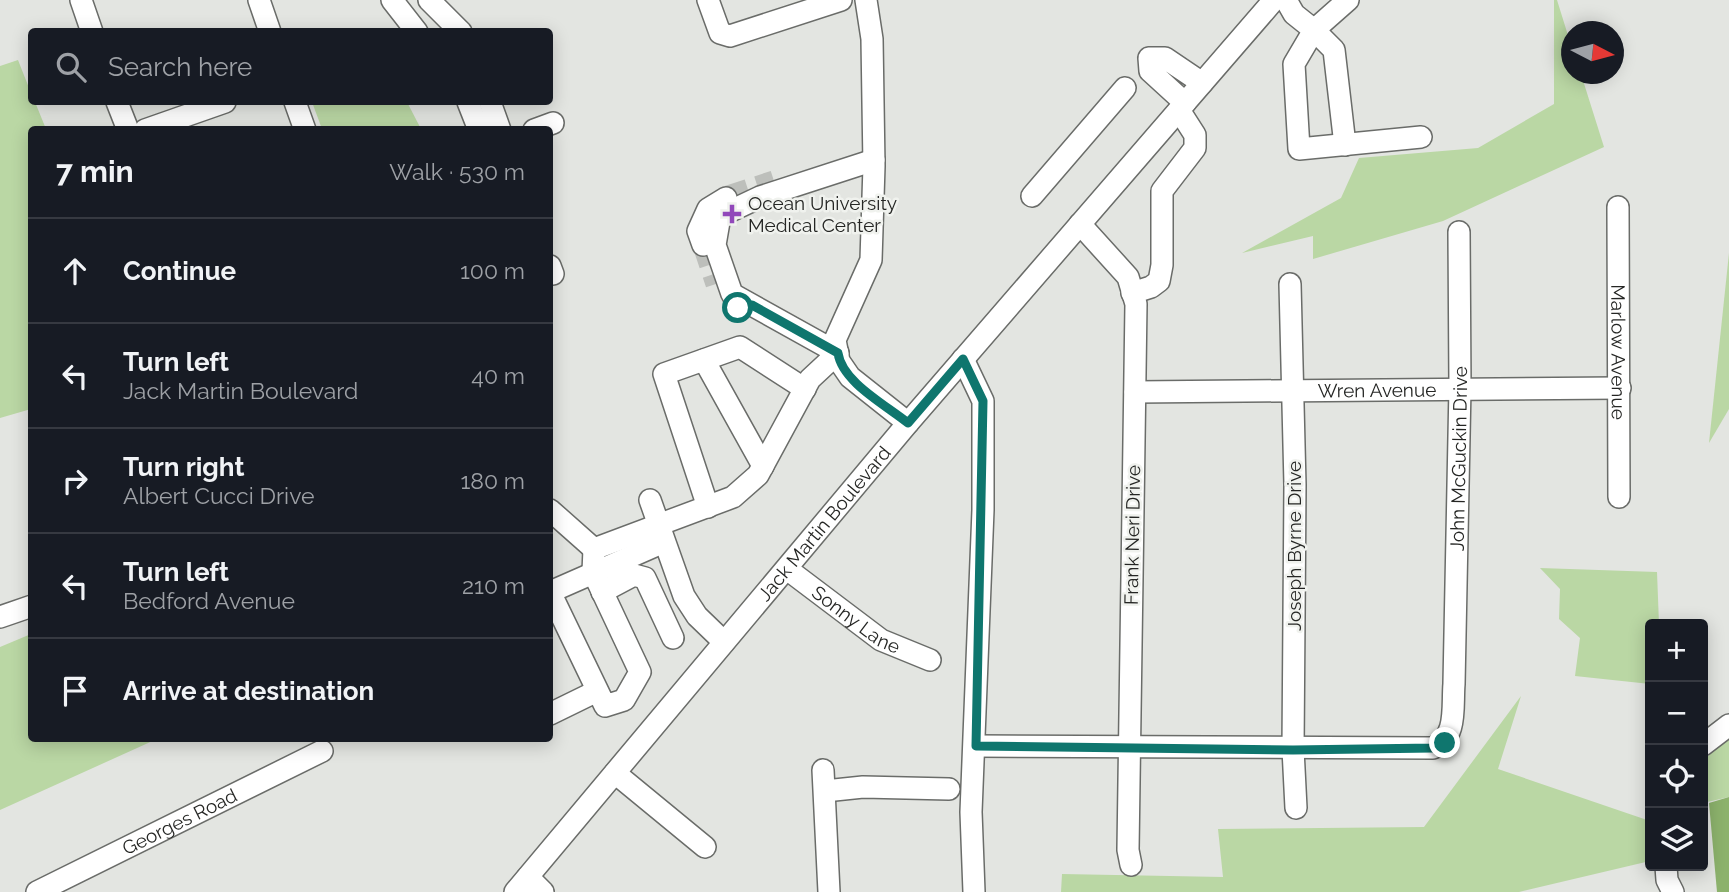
<!DOCTYPE html>
<html lang="en">
<head>
<meta charset="utf-8">
<style>
  :root { --surface:#171b24; --page:#242831; --text:#f1f3f6; --muted:#9ea1a6; --line:#363941 }
  body { margin:0; font-family:Raleway,sans-serif; background:var(--page); color:var(--text) }
  .controls { position:absolute; right:21px; bottom:21px; display:grid; overflow:hidden; border-radius:7px; box-shadow:0 4px 18px #0003 }
  .controls button { width:63px; height:63px; display:grid; place-items:center; padding:0; border:0; border-bottom:2px solid var(--line); background:var(--surface); color:var(--text); font:35px sans-serif }
  .compass { position:absolute; left:1561px; top:21px; width:63px; height:63px; border-radius:50%; background:var(--surface); box-shadow:0 4px 18px #0003; rotate:96deg }
  .stop { position:absolute; width:21px; height:21px; margin:-16px; border:5px solid #0f766e; border-radius:50%; background:#fff }
  .stop.end { background:#0f766e; border-color:#fff; box-shadow:0 2px 7px #0008 }
  .list { margin:0; padding:0; list-style:none }
  h2 { display:flex; justify-content:space-between; align-items:center; height:91px; margin:0; padding:0 28px; font-size:30px }
  h2 small { font-size:23px; font-weight:400; color:var(--muted) }
  .list li { display:grid; grid-template-columns:46px 1fr auto; gap:21px; align-items:center; box-sizing:border-box; height:105px; padding:0 28px; border-top:2px solid var(--line) }
  .list b { display:block; font-size:26px; white-space:nowrap }
  .list p { margin:0; font-size:23px; white-space:nowrap; color:var(--muted) }
  .list em { font-size:23px; font-style:normal; color:var(--muted) }
  .icon { flex:none; width:38px; height:38px; fill:none; stroke:currentColor; stroke-width:2; stroke-linecap:round; stroke-linejoin:round }
  .map { position:relative; flex:none; width:1729px; height:892px; overflow:hidden }
  .search { position:absolute; background:var(--surface); box-shadow:0 4px 18px #0003; left:28px; top:28px; width:525px; height:77px; display:flex; align-items:center; gap:18px; box-sizing:border-box; padding:0 24px; border-radius:7px; color:var(--muted); font-size:26px }
  .panel { position:absolute; background:var(--surface); box-shadow:0 4px 18px #0003; left:28px; top:126px; width:525px; height:616px; border-radius:7px }
  .map>svg:first-child { display:block }
</style>
</head>
<body>
<div class="map">
<svg width="1729" height="892" viewBox="0 0 1729 892">
  <rect width="100%" height="100%" fill="#e3e5e1"/>
  <g fill="#bad7a4">
    <path d="M1554,0h3l14,45 1,29h9l23,73 -161,74 -130,38v-23l-71,17 99,-55 18,-40 119,-10 76,-44z"/>
    <path d="M18,60l13,33 1,9h3l11,27 -14,1 -1,279 -31,9v-352z"/>
    <path d="M312,102h95l14,27h-99z"/>
    <path d="M1729,253v156l-20,34z"/>
    <path d="M1540,568l117,4 2,52h-9v60l-75,-8 5,-38 -21,-19 1,-30z"/>
    <path d="M31,634l1,104 125,1 -157,71v-163z"/>
    <path d="M1521,696l-23,73 152,52v40l-131,31h-458l1,-18 161,3 -5,-48 206,-2z"/>
    <path d="M1729,732v65l-26,6v-41z"/>
  </g>
  <path fill="#8cb26c" d="M1729,797v95h-12l-8,-89z"/>
  <g fill="none" stroke-linecap="round" stroke-linejoin="round">
    <g stroke="#bdbfbb" stroke-width="21" stroke-dasharray="21 10" stroke-linecap="butt">
      <path d="M728,196l46,-15"/>
      <path d="M703,245l13,39"/>
    </g>
    <defs>
      <g id="minor">
        <path d="M81,0l11,32"/>
        <path d="M259,0l11,32"/>
        <path d="M392,0l25,32"/>
        <path d="M429,0l32,32"/>
        <path d="M708,0l12,33 10,3 111,-36"/>
        <path d="M866,0l6,39 2,127 -3,94 -36,80 4,21 11,16 58,46"/>
        <path d="M1286,0l8,14 20,16 -20,34 5,85 122,-12"/>
        <path d="M117,102l11,28"/>
        <path d="M295,102l10,28"/>
        <path d="M468,102l11,28"/>
        <path d="M490,102l10,28"/>
        <path d="M1185,103l-35,-32 -1,-13h16l37,25"/>
        <path d="M145,130l80,-28"/>
        <path d="M534,130l19,-7"/>
        <path d="M1345,145l-11,-95 -20,-20 34,-30"/>
        <path d="M1032,196l93,-108"/>
        <path id="s1" d="M1618,207l1,290"/>
        <path d="M1080,224l48,53 8,27 -8,546 3,15"/>
        <path d="M703,245l-5,-14 10,-22 18,-11"/>
        <path d="M550,266l3,8"/>
        <path d="M1290,284l5,201 -2,264 3,59"/>
        <path d="M1132,293l19,-6 8,-6 3,-16v-74l33,-43v-13l-16,-25"/>
        <path d="M963,359l20,42v109l-12,302 3,80"/>
        <path d="M704,360l59,106"/>
        <path id="s2" d="M1135,392l485,-4"/>
        <path d="M650,500l34,96 13,20 27,26"/>
        <path d="M708,507l-44,-133 76,-27 65,42"/>
        <path d="M550,510l44,39"/>
        <path d="M594,549l139,-52 25,-22 52,-96 28,-26 -106,-59 -17,-49 5,-29 40,-19 114,-37"/>
        <path id="s3" d="M787,569l94,71 49,20"/>
        <path d="M550,592l55,114 19,-6 16,-28 -47,-100 1,-23"/>
        <path d="M550,592l114,-50"/>
        <path d="M602,592l32,-17 11,3 28,60"/>
        <path d="M0,617l32,-11"/>
        <path d="M550,714l47,-23"/>
        <path d="M1703,745l26,-20"/>
        <path id="s4" d="M976,746l457,2c25,-11 19,-41 21,-64l6,-297 -1,-155"/>
        <path d="M823,770l6,122"/>
        <path d="M615,773l90,74"/>
        <path d="M825,791l38,-4 86,2"/>
        <path d="M1666,866l1,14 6,12"/>
        <path d="M528,877l15,15"/>
        <path id="s5" d="M37,892l285,-141"/>
        <path id="s6" d="M515,892l393,-469 366,-423"/>
      </g>
    </defs>
    <use href="#minor" stroke="#6a6c69" stroke-width="24"/>
    <use href="#minor" stroke="#fff" stroke-width="21"/>
  </g>
  <g fill="none" stroke-linecap="round" stroke-linejoin="round">
    <path stroke="#0f766e" stroke-width="9" d="M738,308l14,-3 86,48c4,29 48,52 70,70l55,-64 20,42 -7,345 317,4 140,-2 12,-5"/>
  </g>
  <path fill="#9148ba" stroke="#f0f2ee" stroke-width="2.5" d="M728.5 203.5h7v7h7v7h-7v7h-7v-7h-7v-7h7z"/>
  <g text-anchor="middle" stroke-width="5" stroke-linejoin="round" paint-order="stroke">
    <g font-size="19" fill="#252624" stroke="#f0f2ee" text-anchor="start">
      <text x="748" y="210">Ocean University<tspan x="748" dy="22">Medical Center</tspan></text>
    </g>
    <g font-size="19" fill="#252624" stroke="#f0f2ee">
      <text dy="7" stroke="none"><textPath href="#s1" startOffset="145">Marlow Avenue</textPath></text>
      <text dy="7" stroke="none"><textPath href="#s2" startOffset="242">Wren Avenue</textPath></text>
      <text dy="7" stroke="none"><textPath href="#s4" startOffset="754">John McGuckin Drive</textPath></text>
      <text dy="7" stroke="none"><textPath href="#s6" startOffset="481">Jack Martin Boulevard</textPath></text>
      <text transform="translate(1132 535) rotate(-89)" y="7">Frank Neri Drive</text>
      <text transform="translate(1294 546) rotate(-90)" y="7">Joseph Byrne Drive</text>
      <text dy="7" stroke="none"><textPath href="#s3" startOffset="86">Sonny Lane</textPath></text>
      <text dy="7" stroke="none"><textPath href="#s5" startOffset="159">Georges Road</textPath></text>
    </g>
  </g>
</svg>
<div class="controls">
<button>+</button>
<button>−</button>
<button><svg class="icon" aria-label="locate" viewBox="0 0 24 24"><circle cx="12" cy="12" r="6"/><path d="M12 2v4M12 18v4M2 12h4M18 12h4"/></svg></button>
<button><svg class="icon" aria-label="layers" viewBox="0 0 24 24"><path d="M12 4l9 5-9 5-9-5zM3 14l9 5 9-5"/></svg></button>
</div>
<svg class="compass" viewBox="-18 -18 36 36"><path d="M0-13l5 13h-10z" fill="#e53935"/><path d="M0 13l5-13h-10z" fill="#9ea1a6"/></svg>
<div class="stop" style="left:738px;top:308px"></div>
<div class="stop end" style="left:1445px;top:743px"></div>
<div class="search"><svg class="icon" aria-label="search" viewBox="0 0 24 24"><circle cx="10" cy="10" r="6"/><path d="M15 15l6 6"/></svg>Search here</div>
<section class="panel">
<h2>7 min<small>Walk · 530 m</small></h2>
<ul class="list">
<li><svg class="icon" aria-label="ahead" viewBox="0 0 24 24"><path d="M12 20V5M6 11l6-6 6 6"/></svg><div><b>Continue</b></div><em>100 m</em></li>
<li><svg class="icon" aria-label="left" viewBox="0 0 24 24"><path d="M17 20v-9H6M10 6l-5 5 5 5"/></svg><div><b>Turn left</b><p>Jack Martin Boulevard</p></div><em>40 m</em></li>
<li><svg class="icon" aria-label="right" viewBox="0 0 24 24"><path d="M7 20v-9h11M14 6l5 5-5 5"/></svg><div><b>Turn right</b><p>Albert Cucci Drive</p></div><em>180 m</em></li>
<li><svg class="icon" aria-label="left" viewBox="0 0 24 24"><path d="M17 20v-9H6M10 6l-5 5 5 5"/></svg><div><b>Turn left</b><p>Bedford Avenue</p></div><em>210 m</em></li>
<li><svg class="icon" aria-label="arrive" viewBox="0 0 24 24"><path d="M6 21V4h12l-3 4 3 4H6"/></svg><div><b>Arrive at destination</b></div></li>
</ul>
</section>
</div>
</body>
</html>
